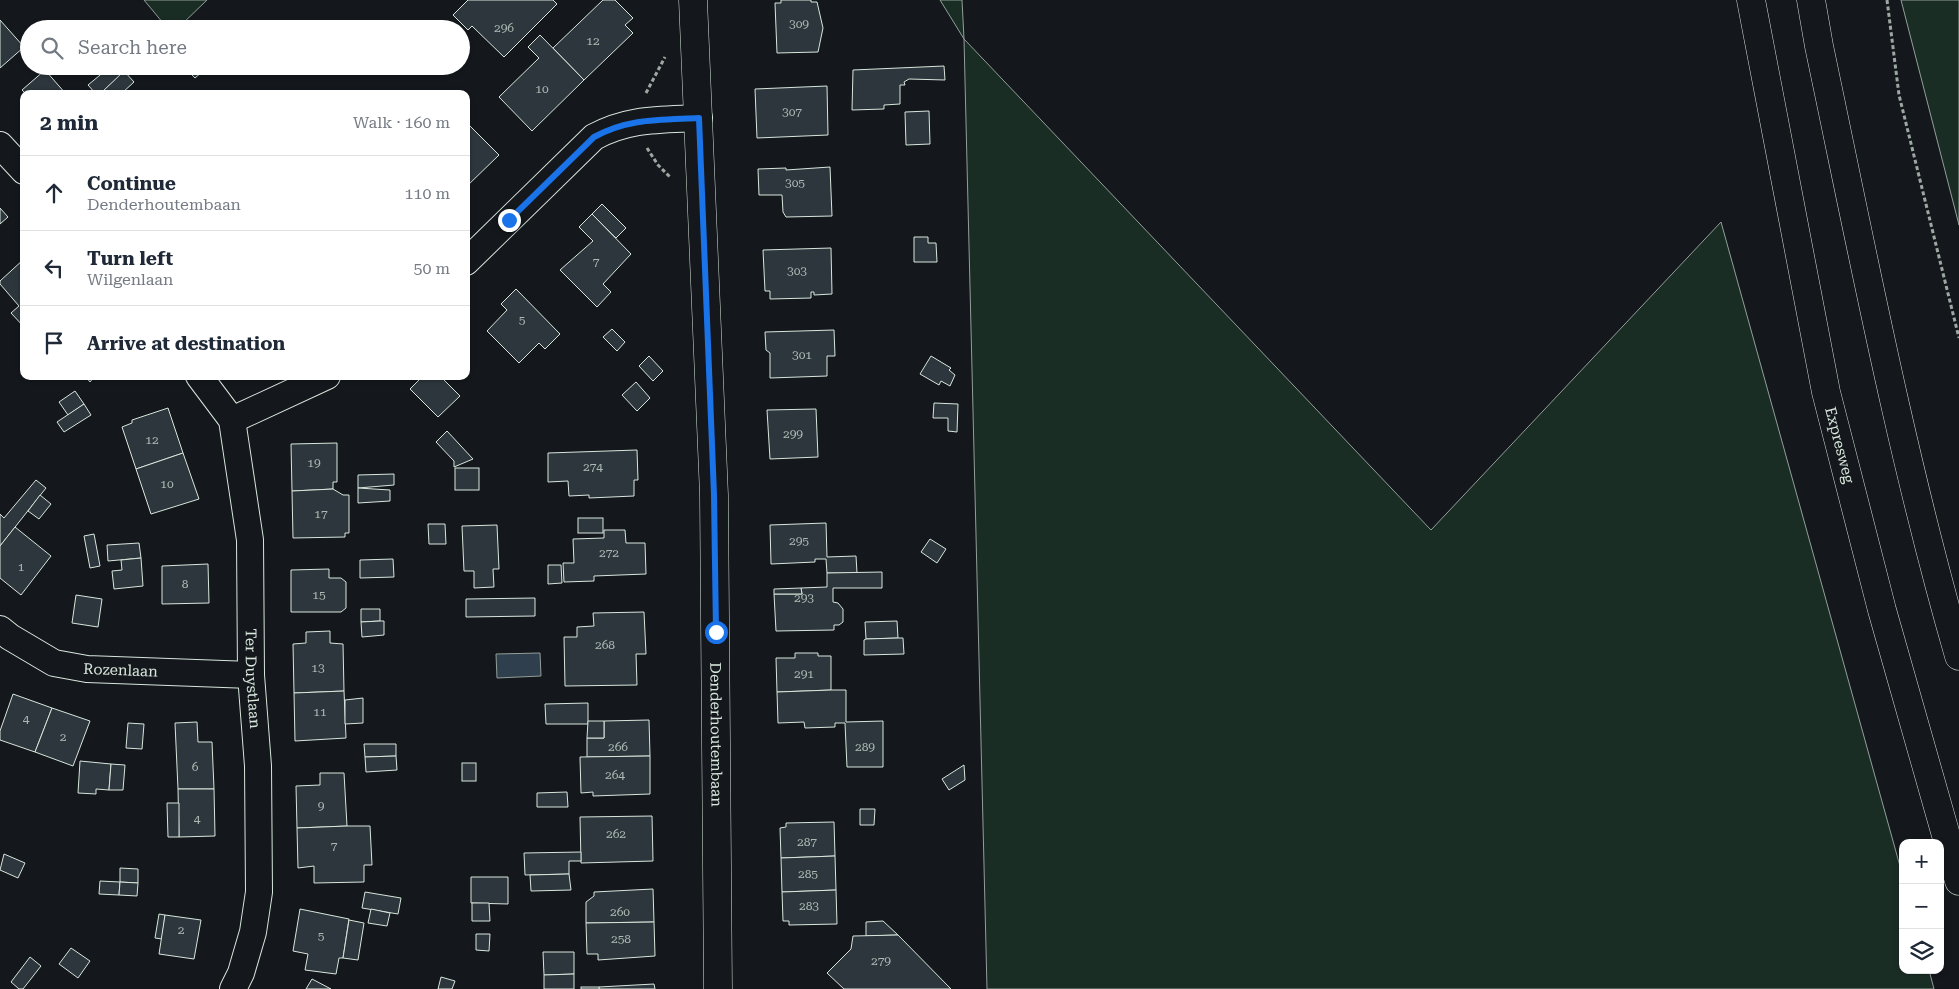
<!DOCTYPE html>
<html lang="en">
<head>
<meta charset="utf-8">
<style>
  :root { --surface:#fff; --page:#f6f6f7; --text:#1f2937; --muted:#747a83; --line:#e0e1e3 }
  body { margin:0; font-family:"Roboto Serif",serif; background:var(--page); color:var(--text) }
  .controls { position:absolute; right:15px; bottom:15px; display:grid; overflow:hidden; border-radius:10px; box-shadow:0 1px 4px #0004 }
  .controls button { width:45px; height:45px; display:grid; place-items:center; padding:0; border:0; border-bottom:1px solid var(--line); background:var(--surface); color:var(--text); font:25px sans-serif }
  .stop { position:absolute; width:15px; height:15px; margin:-11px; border:4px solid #1a73e8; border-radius:50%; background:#fff }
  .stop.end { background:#1a73e8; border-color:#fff; box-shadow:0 1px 5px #0008 }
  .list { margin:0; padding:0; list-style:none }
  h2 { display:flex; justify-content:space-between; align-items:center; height:65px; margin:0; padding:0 20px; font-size:21px }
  h2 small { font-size:16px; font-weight:400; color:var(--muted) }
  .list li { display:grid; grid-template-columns:32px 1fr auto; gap:15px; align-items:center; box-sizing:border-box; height:75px; padding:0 20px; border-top:1px solid var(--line) }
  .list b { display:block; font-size:19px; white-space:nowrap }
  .list p { margin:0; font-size:16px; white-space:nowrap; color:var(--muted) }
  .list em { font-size:16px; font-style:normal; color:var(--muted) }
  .icon { flex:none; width:28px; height:28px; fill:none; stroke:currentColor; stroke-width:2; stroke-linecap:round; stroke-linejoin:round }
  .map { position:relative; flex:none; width:1959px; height:989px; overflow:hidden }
  .search { position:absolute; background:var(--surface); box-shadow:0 1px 4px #0004; left:20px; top:20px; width:450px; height:55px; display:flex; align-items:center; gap:12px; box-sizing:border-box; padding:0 18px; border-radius:28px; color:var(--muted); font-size:19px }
  .panel { position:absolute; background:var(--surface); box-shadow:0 1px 4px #0004; left:20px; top:90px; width:450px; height:290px; border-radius:10px }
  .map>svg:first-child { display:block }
</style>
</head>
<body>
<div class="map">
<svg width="1959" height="989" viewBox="0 0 1959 989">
  <rect width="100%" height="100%" fill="#14181c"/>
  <g fill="#1a2d24" stroke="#939e99">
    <path d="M144,0h63l-30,29h-9z"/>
    <path d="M940,0h22l2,39 467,491 290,-308 182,655v93h26l5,19h-947l-23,-950z"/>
    <path d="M1901,0h58v225z"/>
  </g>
  <path fill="#2f3f4d" stroke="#939e99" d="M540,653l1,23 -44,2 -1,-24z"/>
  <g fill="#2c363c" stroke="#d8e6dc">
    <path d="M468,0h85l4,4 -53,53 -32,-31 -4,4 -15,-15z"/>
    <path d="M603,0h12l18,18 -8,7 8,8 -49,47 -31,-32z"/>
    <path d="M781,0h30v2h6l6,26 -5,24 -41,1 -2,-50h6z"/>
    <path d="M0,20l24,27 -24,21z"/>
    <path d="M540,35l44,45 -52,51 -33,-34 40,-39 -11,-11z"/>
    <path d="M111,66h11l4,4 -26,24h-4l-8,-9z"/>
    <path d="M183,66h16l4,5 -8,7z"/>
    <path d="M944,66l1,14 -36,-1 -5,3 1,3h-5v19l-16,1v4l-32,1 1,-40z"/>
    <path d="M45,70l21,24h-40l-4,-4z"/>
    <path d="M124,71l10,11 -13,12h-21z"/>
    <path d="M827,86l1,49 -71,3 -2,-49z"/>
    <path d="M929,111l1,33 -24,1 -1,-33z"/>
    <path d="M468,124l31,31 -33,32v-61z"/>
    <path d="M830,167l2,49 -46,1 -3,-5 -1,-17h-23l-1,-26 28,-1v2z"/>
    <path d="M602,204l24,24 -10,10 -24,-24z"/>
    <path d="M0,208l8,9 -8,7z"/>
    <path d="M592,214l39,40 -28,30 8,8 -14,15 -37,-37 33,-29 -14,-14z"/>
    <path d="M914,237h14v6h8l1,19h-23z"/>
    <path d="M831,248l1,46 -18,1v-3h-3v6l-41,1v-8h-5l-2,-41z"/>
    <path d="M24,259v68l-13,-14 8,-7 -19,-22v-3z"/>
    <path d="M516,289l44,45 -15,15 -6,-6 -20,20 -32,-32 20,-21 -6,-6z"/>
    <path d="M612,329l13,13 -8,9 -14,-14z"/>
    <path d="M834,330l1,26h-8v20l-57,2v-25l-4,-3 -1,-18z"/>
    <path d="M649,356l14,15 -10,10 -14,-15z"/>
    <path d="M931,356l20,12 -2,2 6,5 -5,11 -9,-5 -2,4 -19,-11z"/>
    <path d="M85,376h10l-5,6z"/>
    <path d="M423,376h17l20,20 -22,21 -28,-28z"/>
    <path d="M636,382l14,16 -13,13 -15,-16z"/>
    <path d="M75,391l9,13 -16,11 -9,-13z"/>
    <path d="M934,403l24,1 -1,28 -9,-1v-13h-15z"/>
    <path d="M84,404l7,11 -27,17 -7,-10z"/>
    <path d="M168,408l15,45 -47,16 -14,-42 10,-4v-3z"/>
    <path d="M816,409l2,48 -48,2 -3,-49z"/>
    <path d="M447,431l26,28 -19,8v-6l-18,-19z"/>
    <path d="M337,443v39h-4v7l-41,2 -1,-47z"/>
    <path d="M637,450l1,30h-4v16l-45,2v-3l-20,1 -1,-15 -20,1v-29z"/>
    <path d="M183,453l16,46 -48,15 -15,-45z"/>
    <rect x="455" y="468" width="24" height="22"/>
    <path d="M394,474v11l-36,3v-13z"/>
    <path d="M36,480l10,8 -46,58v-32l4,4z"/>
    <path d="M358,488l32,2v11l-32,2z"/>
    <path d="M333,489l10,6h6v38h-4v4l-52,1 -1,-47z"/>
    <path d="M40,495l11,9 -12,15 -11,-8z"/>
    <rect x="578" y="518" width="25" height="15"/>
    <path d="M826,523l1,34 29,-1 1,17h-30l-1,-14h-11v3l-44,2 -1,-39z"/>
    <path d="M428,524h17l1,20h-17z"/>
    <path d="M497,525l2,44h-6l1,18 -20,1v-17h-10l-2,-45z"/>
    <path d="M15,527l36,29 -30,39 -21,-17v-32z"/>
    <path d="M604,530h21l1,13h19l1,31 -52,2v5l-30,1 -1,-19h11l-1,-24 31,-1z"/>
    <path d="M94,534l6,32 -10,2 -6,-32z"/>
    <path d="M930,539l16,10 -9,14 -16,-11z"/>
    <path d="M139,543l2,15 -33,3 -1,-16z"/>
    <path d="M141,558l2,28 -29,3 -2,-18 10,-1 -1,-10z"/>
    <path d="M393,559l1,18 -34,1v-18z"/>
    <path d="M208,564l1,39 -47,1v-38z"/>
    <path d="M548,565h13l1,18 -14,1z"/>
    <path d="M329,569v9h12l5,4v26l-5,4h-50v-42z"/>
    <path d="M882,572v16h-49v14l5,1 5,6v13l-4,3h-5v5l-58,1 -2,-37h28l-1,-6 26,-1v-14z"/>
    <path d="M801,588l1,6h-28v-5z"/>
    <path d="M76,595l26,4 -4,28 -26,-4z"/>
    <path d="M535,598v18l-69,1v-18z"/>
    <path d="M361,609h19v12l-19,1z"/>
    <path d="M644,612l2,42h-10l1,31 -72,1 -1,-49h13v-10l17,-1 -1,-13z"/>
    <path d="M380,621h4v14l-22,2 -1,-15z"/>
    <path d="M897,621l1,17 -32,1 -1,-17z"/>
    <path d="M330,631v12l13,1 1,47 -50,2 -1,-49 13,-1v-11z"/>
    <path d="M898,638h5l1,16 -40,1v-15l2,-1z"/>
    <path d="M795,653h23v3h13v34l-54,2 -1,-34h19z"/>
    <path d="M831,690h15v32l37,-1v46h-36l-2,-44h-10v4l-30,1 -1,-6 -26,1 -1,-31z"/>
    <path d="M344,691l2,47 -51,3 -1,-48z"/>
    <path d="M13,694l39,14 -17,44 -35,-12v-9z"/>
    <path d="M363,698v25l-18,1v-24z"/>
    <path d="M588,703v21h-42l-1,-20z"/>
    <path d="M52,708l38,13 -17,45 -38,-14z"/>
    <path d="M649,720l1,36 -63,1v-19h17v-17z"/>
    <path d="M588,721h16v17h-17z"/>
    <path d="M197,722l1,20h14l2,47h-36l-3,-66z"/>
    <path d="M128,723l16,1 -2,25 -16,-1z"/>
    <path d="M364,744h32v12l-31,1z"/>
    <path d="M396,756l1,14 -31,2 -1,-15z"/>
    <path d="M650,756v38l-57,2v-4l-12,1 -1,-36z"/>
    <path d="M80,761l31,3 -2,26 -13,-1v5l-18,-1z"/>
    <rect x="462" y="763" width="14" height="18"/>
    <path d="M111,764l14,1 -2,25h-14z"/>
    <path d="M964,765l1,15 -16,10 -7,-11z"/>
    <path d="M320,773h24l3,53 -50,2 -1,-42 24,-1z"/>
    <path d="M178,789h36l1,47 -36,1z"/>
    <path d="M567,792l1,15h-31v-14z"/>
    <path d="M167,803h12v34h-11z"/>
    <path d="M860,809h15l-1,16h-14z"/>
    <path d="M652,816l1,45 -72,2 -1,-46z"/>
    <path d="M834,822l1,34 -54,2 -1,-30 6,-1v-4z"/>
    <path d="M347,826h23l2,39h-8v17l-50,1v-17l-16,2 -1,-40z"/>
    <path d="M581,852v9h-12v13l-44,1 -1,-22z"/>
    <path d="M4,854l21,9 -7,15 -18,-8z"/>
    <path d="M835,856l1,34 -54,2 -1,-34z"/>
    <path d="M120,868l18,1v14l-18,-1z"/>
    <path d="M569,874l2,16 -40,1 -1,-16z"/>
    <path d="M471,877h37v27l-37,-1z"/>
    <path d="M100,881l20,1 -1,13 -20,-1z"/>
    <path d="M120,882l18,1 -1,13 -18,-1z"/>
    <path d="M653,889l1,33 -68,1v-21l8,-6v-4z"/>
    <path d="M836,890l1,34 -48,1v-4h-6l-1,-29z"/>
    <path d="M365,892l36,6 -3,16 -36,-6z"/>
    <path d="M472,903h17l1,18h-18z"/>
    <path d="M300,909l49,10 -6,39h-4l-3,16 -31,-4 3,-16 -15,-3z"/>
    <path d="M371,909l19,4 -3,13 -19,-3z"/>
    <path d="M159,914l6,1 -3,24 -7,-1z"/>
    <path d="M165,915l36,5 -7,39 -35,-5z"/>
    <path d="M349,920l15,3 -6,37 -15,-2z"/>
    <path d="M883,921l15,14 -32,1v-14z"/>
    <path d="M654,922l1,34 -57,4v-6h-11l-1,-31z"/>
    <path d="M476,934h14l-1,17 -13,-1z"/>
    <path d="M898,935l53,54h-107l-17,-16 24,-24 2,-13z"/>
    <path d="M71,948l19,13 -12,17 -19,-14z"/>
    <path d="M543,952h31v22l-30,1z"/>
    <path d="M30,957l11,9 -18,23h-4l-8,-7z"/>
    <path d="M574,974v15h-30v-14z"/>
    <path d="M441,977l14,4 -3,8h-14z"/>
    <path d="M312,979l19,10h-25z"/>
    <path d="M654,984l1,5h-56v-2z"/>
    <rect x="581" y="987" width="18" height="2"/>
  </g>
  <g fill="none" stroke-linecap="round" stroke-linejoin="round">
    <defs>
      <g id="minor">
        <path d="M0,145l24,26"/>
        <path d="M466,262l128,-125c35,-19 66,-17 105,-19"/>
        <path id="s1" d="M199,376l33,44 18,120 1,135 7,91 1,126 -6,40 -12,41 -8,16"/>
        <path d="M232,420l95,-44"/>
        <path id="s2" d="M0,629l10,8 44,26 33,6 164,6"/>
      </g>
      <g id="tertiary">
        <path id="s3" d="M693,0l21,495 4,494"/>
      </g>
      <g id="trunk">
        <path id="s4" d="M1751,0l75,392 56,218 77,271"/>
        <path d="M1811,0l8,46c43,204 82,409 140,610"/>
      </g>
    </defs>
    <use href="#minor" stroke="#d8e6dc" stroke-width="28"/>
    <use href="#tertiary" stroke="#d8e6dc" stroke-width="29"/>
    <use href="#trunk" stroke="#d8e6dc" stroke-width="29"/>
    <g stroke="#9da8a2" stroke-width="3" stroke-dasharray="4 2.5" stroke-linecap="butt">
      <path d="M1887,0l12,95 60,243"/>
      <path d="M646,93l19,-36"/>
      <path d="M647,148l11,17 13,13"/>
    </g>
    <use href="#minor" stroke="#14181c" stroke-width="26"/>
    <use href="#tertiary" stroke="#14181c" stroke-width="28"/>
    <use href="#trunk" stroke="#14181c" stroke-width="28"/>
  </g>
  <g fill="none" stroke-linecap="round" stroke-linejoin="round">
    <path stroke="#1a73e8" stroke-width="6" d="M509,220l85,-83c35,-19 66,-17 105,-19l15,377 2,137"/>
  </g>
  <g text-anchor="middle" stroke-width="4" stroke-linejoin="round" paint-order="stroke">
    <g font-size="12" fill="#adbab4">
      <text x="799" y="28">309</text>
      <text x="504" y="32">296</text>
      <text x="593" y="45">12</text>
      <text x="542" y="93">10</text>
      <text x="792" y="116">307</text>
      <text x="795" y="187">305</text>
      <text x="596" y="266">7</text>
      <text x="797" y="275">303</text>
      <text x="522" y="324">5</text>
      <text x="802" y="359">301</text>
      <text x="793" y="438">299</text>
      <text x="152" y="444">12</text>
      <text x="314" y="467">19</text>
      <text x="593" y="471">274</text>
      <text x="167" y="488">10</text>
      <text x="321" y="518">17</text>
      <text x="799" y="545">295</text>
      <text x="609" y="557">272</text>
      <text x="21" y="571">1</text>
      <text x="185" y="588">8</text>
      <text x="319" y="599">15</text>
      <text x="804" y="602">293</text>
      <text x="605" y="649">268</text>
      <text x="318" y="672">13</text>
      <text x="804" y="678">291</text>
      <text x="320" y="716">11</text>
      <text x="26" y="723">4</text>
      <text x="63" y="741">2</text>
      <text x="618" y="751">266</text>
      <text x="865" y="751">289</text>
      <text x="195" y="771">6</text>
      <text x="615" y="779">264</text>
      <text x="321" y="810">9</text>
      <text x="197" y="823">4</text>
      <text x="616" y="838">262</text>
      <text x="807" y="846">287</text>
      <text x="334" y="850">7</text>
      <text x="808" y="878">285</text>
      <text x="809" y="910">283</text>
      <text x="620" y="916">260</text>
      <text x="181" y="934">2</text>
      <text x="321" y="940">5</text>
      <text x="621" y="943">258</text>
      <text x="881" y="965">279</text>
    </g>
    <g font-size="15" fill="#d8e6dc" stroke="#14181c">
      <text dy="5" stroke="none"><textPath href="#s4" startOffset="454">Expresweg</textPath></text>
      <text dy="5" stroke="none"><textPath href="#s2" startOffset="131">Rozenlaan</textPath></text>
      <text dy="5" stroke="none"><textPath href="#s1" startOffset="315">Ter Duystlaan</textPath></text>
      <text dy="5" stroke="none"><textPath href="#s3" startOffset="735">Denderhoutembaan</textPath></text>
    </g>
  </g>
</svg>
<div class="controls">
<button>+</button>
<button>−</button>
<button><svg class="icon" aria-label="layers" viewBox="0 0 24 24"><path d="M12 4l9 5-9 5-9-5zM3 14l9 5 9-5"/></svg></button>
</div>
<div class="stop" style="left:716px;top:632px"></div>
<div class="stop end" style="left:509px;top:220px"></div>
<div class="search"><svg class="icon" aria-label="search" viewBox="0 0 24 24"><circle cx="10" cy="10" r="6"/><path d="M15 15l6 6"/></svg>Search here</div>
<section class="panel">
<h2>2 min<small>Walk · 160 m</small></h2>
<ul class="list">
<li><svg class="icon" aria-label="ahead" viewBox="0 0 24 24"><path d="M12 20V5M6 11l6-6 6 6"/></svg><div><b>Continue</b><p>Denderhoutembaan</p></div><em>110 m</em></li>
<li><svg class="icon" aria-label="left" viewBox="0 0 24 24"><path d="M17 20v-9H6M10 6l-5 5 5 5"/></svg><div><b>Turn left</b><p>Wilgenlaan</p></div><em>50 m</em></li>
<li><svg class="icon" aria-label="arrive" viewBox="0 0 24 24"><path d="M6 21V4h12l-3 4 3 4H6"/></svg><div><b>Arrive at destination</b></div></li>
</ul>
</section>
</div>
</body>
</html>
